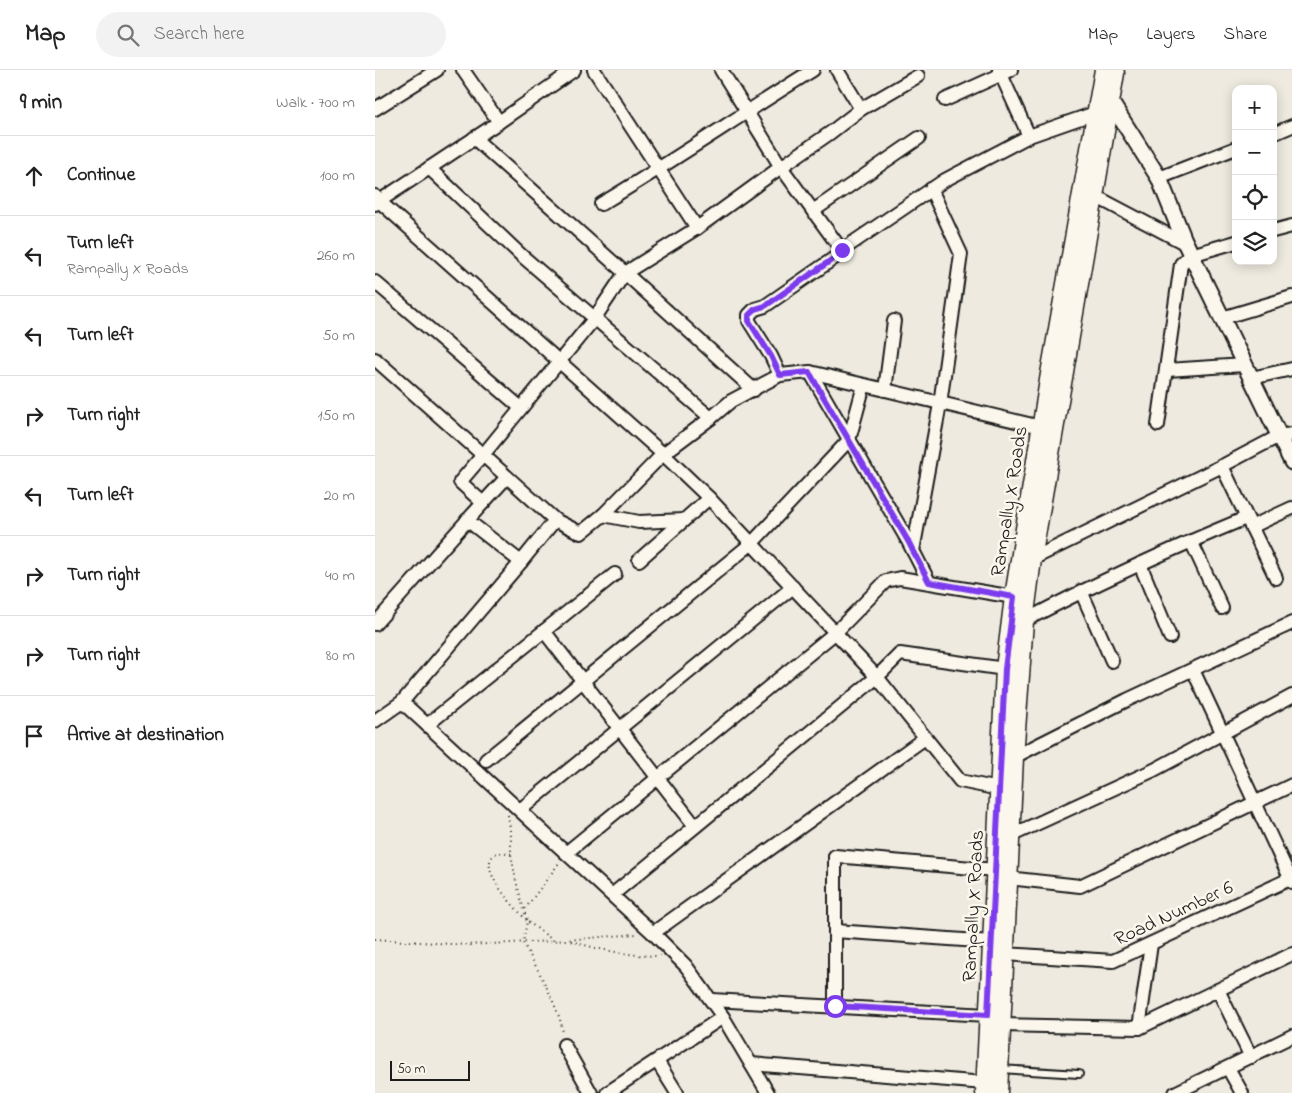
<!DOCTYPE html>
<html lang="en">
<head>
<meta charset="utf-8">
<style>
  :root { --surface:#fff; --page:#f2f2f2; --text:#222; --muted:#767676; --line:#e0e0e0 }
  body { margin:0; font-family:"Indie Flower",sans-serif; background:var(--page); color:var(--text) }
  .controls { position:absolute; right:15px; top:15px; display:grid; overflow:hidden; border-radius:10px; box-shadow:0 2px 12px #0003 }
  .controls button { width:45px; height:45px; display:grid; place-items:center; padding:0; border:0; border-bottom:1px solid var(--line); background:var(--surface); color:var(--text); font:25px sans-serif }
  .scale { position:absolute; left:15px; bottom:12px; width:80px; box-sizing:border-box; padding-left:5px; border:2px solid #1c1c1c; border-top:0; font-size:14px; line-height:18px; white-space:nowrap; color:#1c1c1c; -webkit-text-stroke:4px #fbf7ec; paint-order:stroke }
  .stop { position:absolute; width:15px; height:15px; margin:-11px; border:4px solid #7c3aed; border-radius:50%; background:#fff }
  .stop.end { background:#7c3aed; border-color:#fff; box-shadow:0 1px 5px #0008 }
  .list { margin:0; padding:0; list-style:none }
  h2 { display:flex; justify-content:space-between; align-items:center; height:65px; margin:0; padding:0 20px; font-size:21px }
  h2 small { font-size:16px; font-weight:400; color:var(--muted) }
  .list li { display:grid; grid-template-columns:32px 1fr auto; gap:15px; align-items:center; box-sizing:border-box; height:80px; padding:0 20px; border-top:1px solid var(--line) }
  .list b { display:block; font-size:19px; white-space:nowrap }
  .list p { margin:0; font-size:16px; white-space:nowrap; color:var(--muted) }
  .list em { font-size:16px; font-style:normal; color:var(--muted) }
  .icon { flex:none; width:28px; height:28px; fill:none; stroke:currentColor; stroke-width:2; stroke-linecap:round; stroke-linejoin:round }
  .map { position:relative; flex:none; width:917px; height:1023px; overflow:hidden }
  header { display:flex; align-items:center; gap:30px; box-sizing:border-box; height:70px; padding:0 25px; background:var(--surface); border-bottom:1px solid var(--line) }
  header strong { font-size:24px }
  nav { display:flex; gap:28px; margin-inline-start:auto; font-size:18px }
  .search { width:350px; height:45px; background:var(--page); display:flex; align-items:center; gap:12px; box-sizing:border-box; padding:0 18px; border-radius:28px; color:var(--muted); font-size:19px }
  main { display:flex }
  aside { flex:1; background:var(--surface) }
  .map>svg:first-child { display:block }
</style>
</head>
<body>
<header>
<strong>Map</strong>
<div class="search"><svg class="icon" aria-label="search" viewBox="0 0 24 24"><circle cx="10" cy="10" r="6"/><path d="M15 15l6 6"/></svg>Search here</div>
<nav><a>Map</a><a>Layers</a><a>Share</a></nav>
</header>
<main>
<aside>
<h2>9 min<small>Walk · 700 m</small></h2>
<ul class="list">
<li><svg class="icon" aria-label="ahead" viewBox="0 0 24 24"><path d="M12 20V5M6 11l6-6 6 6"/></svg><div><b>Continue</b></div><em>100 m</em></li>
<li><svg class="icon" aria-label="left" viewBox="0 0 24 24"><path d="M17 20v-9H6M10 6l-5 5 5 5"/></svg><div><b>Turn left</b><p>Rampally X Roads</p></div><em>260 m</em></li>
<li><svg class="icon" aria-label="left" viewBox="0 0 24 24"><path d="M17 20v-9H6M10 6l-5 5 5 5"/></svg><div><b>Turn left</b></div><em>50 m</em></li>
<li><svg class="icon" aria-label="right" viewBox="0 0 24 24"><path d="M7 20v-9h11M14 6l5 5-5 5"/></svg><div><b>Turn right</b></div><em>150 m</em></li>
<li><svg class="icon" aria-label="left" viewBox="0 0 24 24"><path d="M17 20v-9H6M10 6l-5 5 5 5"/></svg><div><b>Turn left</b></div><em>20 m</em></li>
<li><svg class="icon" aria-label="right" viewBox="0 0 24 24"><path d="M7 20v-9h11M14 6l5 5-5 5"/></svg><div><b>Turn right</b></div><em>40 m</em></li>
<li><svg class="icon" aria-label="right" viewBox="0 0 24 24"><path d="M7 20v-9h11M14 6l5 5-5 5"/></svg><div><b>Turn right</b></div><em>80 m</em></li>
<li><svg class="icon" aria-label="arrive" viewBox="0 0 24 24"><path d="M6 21V4h12l-3 4 3 4H6"/></svg><div><b>Arrive at destination</b></div></li>
</ul>
</aside>
<div class="map">
<svg width="917" height="1023" viewBox="0 0 917 1023">
  <rect width="100%" height="100%" fill="#eeeadf"/>
  <filter id="ink" filterUnits="userSpaceOnUse"><feTurbulence type="fractalNoise" baseFrequency=".02" numOctaves="2"/><feDisplacementMap in="SourceGraphic" scale="10" xChannelSelector="R" yChannelSelector="G"/><feConvolveMatrix kernelMatrix="1 2 1 2 8 2 1 2 1" color-interpolation-filters="sRGB"/></filter>
  <g filter="url(#ink)">
    <g fill="none" stroke-linecap="round" stroke-linejoin="round">
      <defs>
        <path id="service" d="M625,999l79,5"/>
        <g id="minor">
          <path d="M88,0l36,52"/>
          <path d="M219,0l103,158"/>
          <path d="M346,0l60,97 49,-34 31,-24"/>
          <path d="M462,0l24,39 57,-33"/>
          <path d="M624,0l30,66"/>
          <path d="M570,30l66,-30"/>
          <path d="M0,39l62,-39"/>
          <path d="M898,64l19,-8"/>
          <path d="M54,98l92,87 190,163"/>
          <path d="M784,108l77,-30"/>
          <path d="M0,126l4,5 284,253 46,44 168,179 83,104 39,8"/>
          <path d="M720,126l91,48"/>
          <path d="M0,134l124,-82 75,-52"/>
          <path d="M226,134c72,-43 141,-90 212,-134"/>
          <path d="M438,141l106,-73"/>
          <path d="M898,161l19,-5"/>
          <path d="M467,180l103,-70 84,-44 66,-23"/>
          <path d="M0,212l146,126"/>
          <path d="M847,248l70,-21"/>
          <path d="M0,289l108,96 -23,27 23,21"/>
          <path d="M792,300l77,-5"/>
          <path d="M435,302l98,169 21,41"/>
          <path d="M876,308l41,-9"/>
          <path d="M379,320l-129,-117 72,-45 84,-61 62,85 -78,54 -10,3 -6,6v6l22,35 9,19"/>
          <path d="M510,320l9,-69"/>
          <path d="M783,355l23,-161 5,-5 5,-4 45,-13"/>
          <path d="M847,396l54,112"/>
          <path d="M228,445l36,7 45,-2"/>
          <path d="M92,450l54,42"/>
          <path d="M180,450l26,13 22,-18 60,-61 48,-36 20,-17 49,-26 30,-3 231,55"/>
          <path d="M876,457l41,-19"/>
          <path d="M816,471l31,67"/>
          <path d="M538,481l27,-147 21,-150 -30,-65"/>
          <path d="M657,489l190,-93 57,-30 13,-2"/>
          <path d="M264,490l70,-62"/>
          <path d="M765,494l30,73"/>
          <path d="M706,521l31,70"/>
          <path d="M649,551c72,-38 147,-72 222,-103"/>
          <path d="M0,554c44,-49 87,-99 132,-147"/>
          <path d="M169,561l151,195"/>
          <path d="M818,600l99,212"/>
          <path d="M27,632l251,231 33,33 37,51 -116,76"/>
          <path d="M0,651l27,-19 119,-140 34,-42 -72,-65 111,-136 31,-46 -151,-135"/>
          <path d="M52,655l188,-151"/>
          <path d="M639,687l113,-57 165,-77"/>
          <path d="M111,690l266,-217 97,-103 15,-55"/>
          <path d="M145,740l273,-223"/>
          <path d="M635,766l144,-66 138,-74"/>
          <path d="M191,783l270,-221 50,-51 14,-3 114,19"/>
          <path d="M633,808l72,8 212,-101"/>
          <path d="M237,825l265,-218 23,-23 105,15"/>
          <path d="M460,861l157,11"/>
          <path d="M278,863l272,-195"/>
          <path d="M629,884l109,7 179,-83"/>
          <path d="M843,920l33,67"/>
          <path d="M337,930l276,15"/>
          <path d="M460,935v-149l160,14"/>
          <path d="M348,947l45,76"/>
          <path d="M627,955l137,3 153,-74"/>
          <path d="M764,958l12,-84"/>
          <path d="M189,975l27,48"/>
          <path d="M282,991l20,32"/>
          <path d="M376,994l234,19"/>
          <path d="M853,998l14,25"/>
          <path d="M800,1023l117,-57"/>
        </g>
        <path id="tertiary" d="M729,29l6,2 49,77 25,62 108,222"/>
        <g id="secondary">
          <path d="M610,1023l20,-424 9,-72 36,-223 54,-304"/>
          <path d="M623,1023l16,-336 10,-136 8,-62 83,-486"/>
        </g>
      </defs>
      <use href="#service" stroke="#1c1c1c" stroke-width="10"/>
      <use href="#minor" stroke="#1c1c1c" stroke-width="16"/>
      <use href="#tertiary" stroke="#1c1c1c" stroke-width="19"/>
      <use href="#secondary" stroke="#1c1c1c" stroke-width="21"/>
      <g stroke="#1c1c1c" stroke-width="2" stroke-dasharray="1 4" stroke-linecap="butt">
        <path d="M133,745l3,21v18l5,27 11,40 27,20"/>
        <path d="M136,784c-6,-1 -14,-4 -19,3 -12,16 25,52 35,64l-4,22c11,19 39,70 40,91"/>
        <path d="M150,839l34,-46"/>
        <path d="M0,869l91,6 88,-4 82,-7"/>
        <path d="M196,871c29,9 58,15 89,15"/>
      </g>
      <use href="#service" stroke="#fbf7ec" stroke-width="6"/>
      <use href="#minor" stroke="#fbf7ec" stroke-width="12"/>
      <use href="#tertiary" stroke="#fbf7ec" stroke-width="15"/>
      <use href="#secondary" stroke="#fbf7ec" stroke-width="18"/>
    </g>
  </g>
  <g fill="none" stroke-linecap="round" stroke-linejoin="round" filter="url(#ink)">
    <path stroke="#7c3aed" stroke-width="6" d="M460,936l153,9 17,-346 9,-72 -85,-15 -21,-41 -99,-169 -29,3 -9,-19 -22,-35v-6l6,-6 10,-3 78,-54 -1,-2"/>
  </g>
  <g text-anchor="middle" stroke-width="5" stroke-linejoin="round" paint-order="stroke">
    <g font-size="20" fill="#1c1c1c" stroke="#fbf7ec">
      <text transform="translate(633 431) rotate(-81)" y="7">Rampally X Roads</text>
      <text transform="translate(597 836) rotate(-87)" y="7">Rampally X Roads</text>
      <text transform="translate(798 842) rotate(-25)" y="7">Road Number 6</text>
    </g>
  </g>
</svg>
<div class="controls">
<button>+</button>
<button>−</button>
<button><svg class="icon" aria-label="locate" viewBox="0 0 24 24"><circle cx="12" cy="12" r="6"/><path d="M12 2v4M12 18v4M2 12h4M18 12h4"/></svg></button>
<button><svg class="icon" aria-label="layers" viewBox="0 0 24 24"><path d="M12 4l9 5-9 5-9-5zM3 14l9 5 9-5"/></svg></button>
</div>
<div class="scale">50 m</div>
<div class="stop" style="left:460px;top:936px"></div>
<div class="stop end" style="left:467px;top:180px"></div>
</div>
</main>
</body>
</html>
